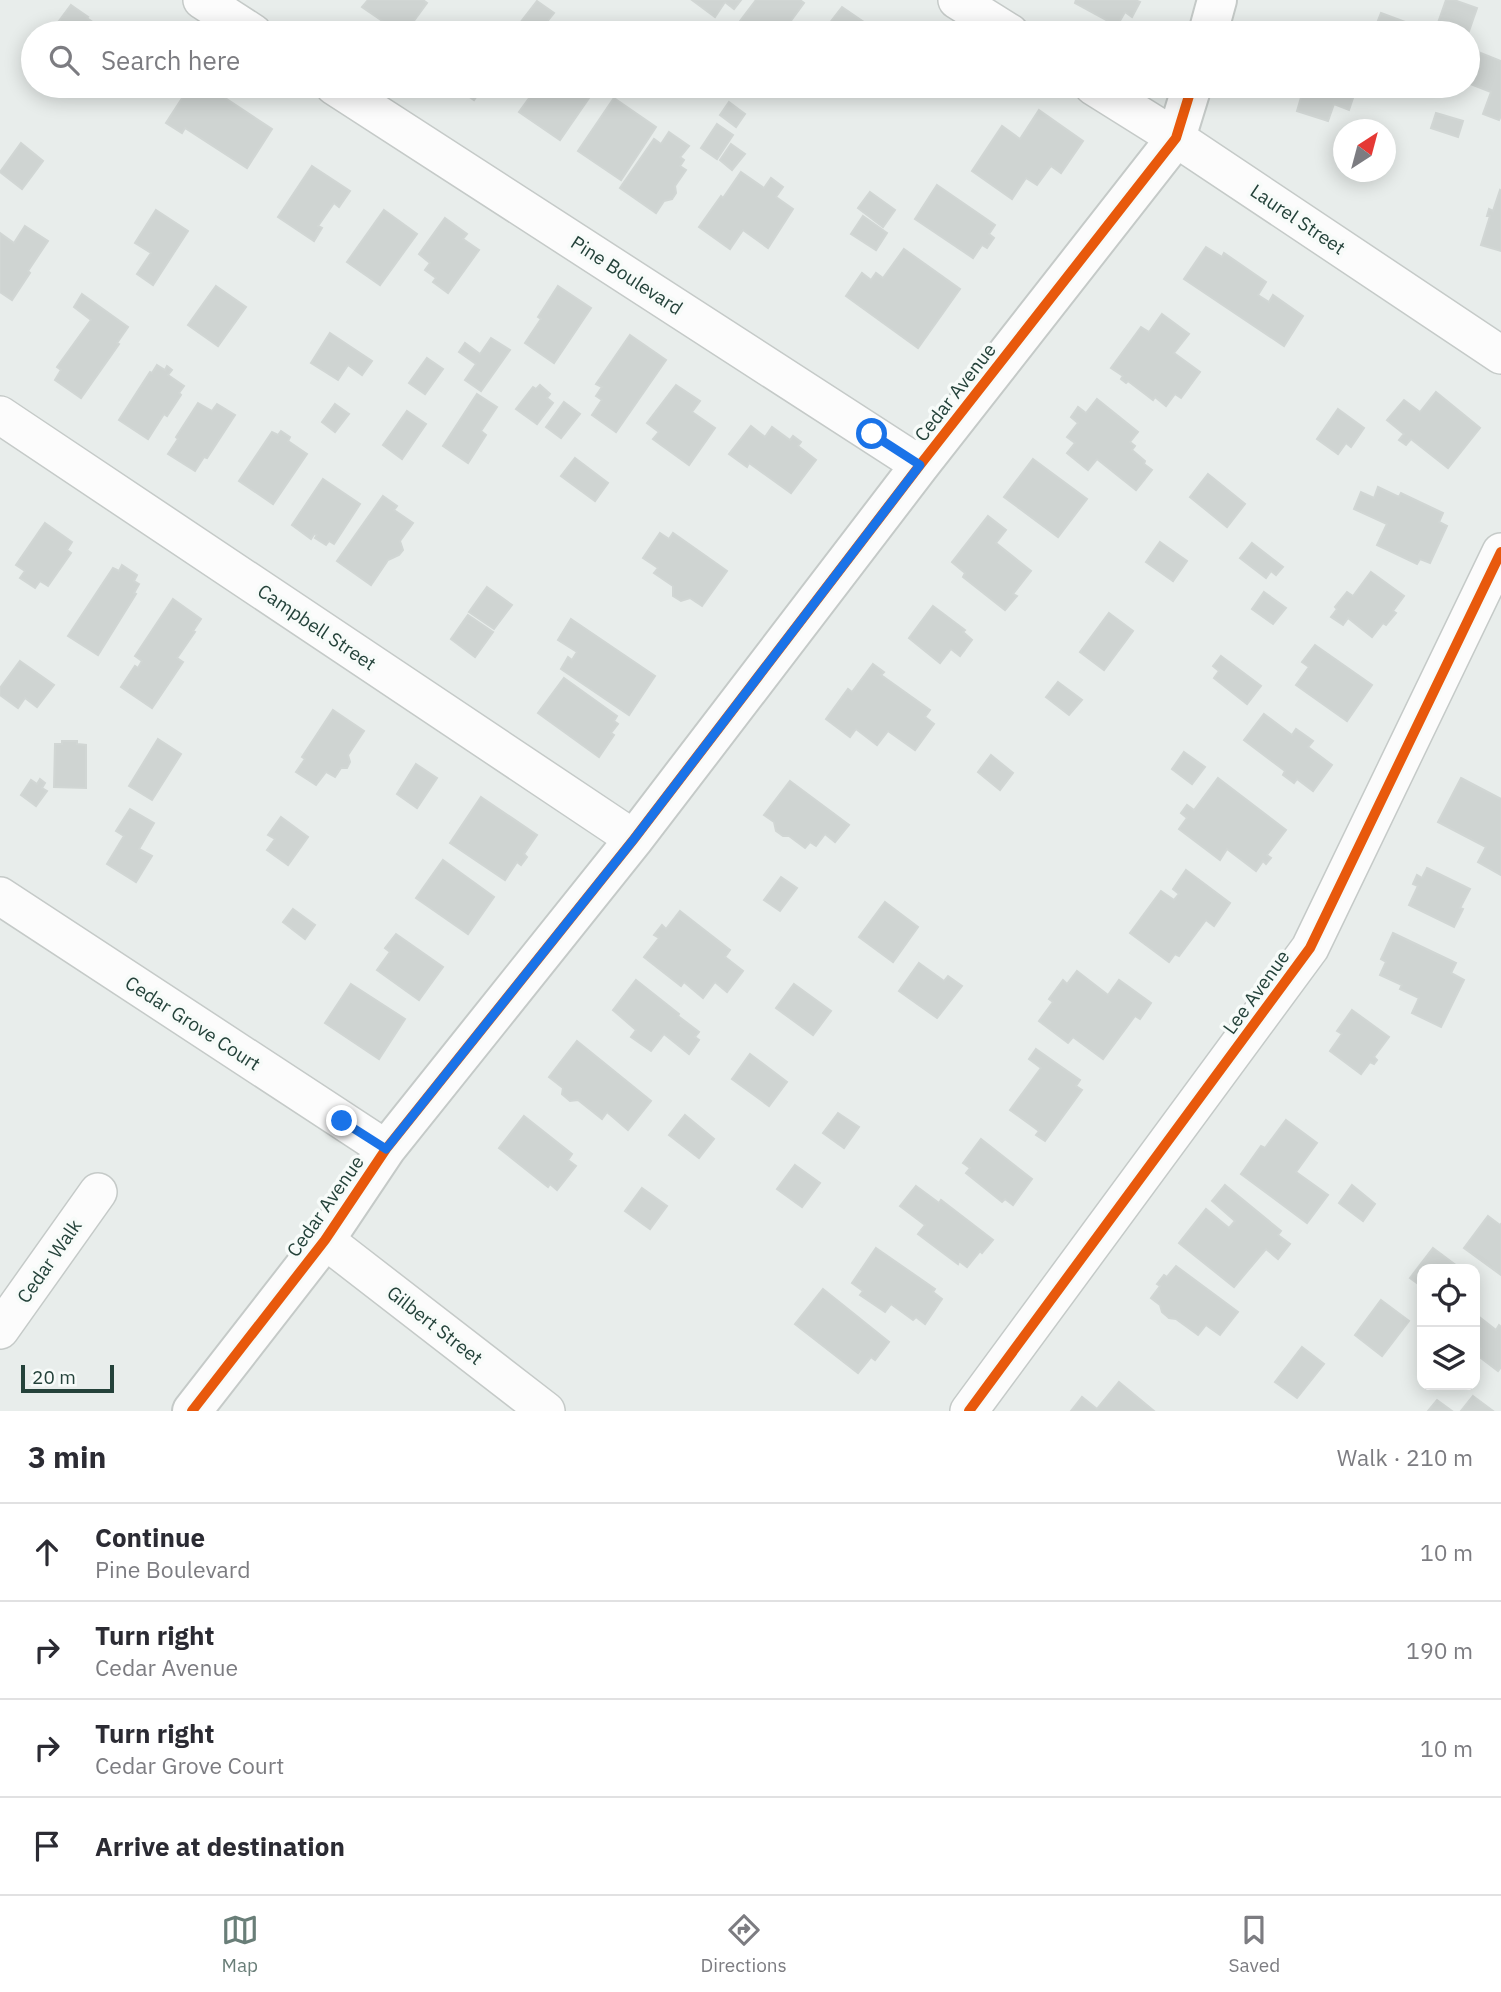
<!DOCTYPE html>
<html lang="en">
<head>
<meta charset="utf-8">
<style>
  :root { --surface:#fff; --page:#f7f7f7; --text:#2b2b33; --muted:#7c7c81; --line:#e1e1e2; --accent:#697e78 }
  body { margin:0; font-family:"IBM Plex Sans",sans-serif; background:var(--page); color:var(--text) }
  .controls { position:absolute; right:21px; bottom:21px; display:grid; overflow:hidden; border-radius:14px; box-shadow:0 4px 18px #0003 }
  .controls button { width:63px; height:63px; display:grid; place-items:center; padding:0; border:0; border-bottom:2px solid var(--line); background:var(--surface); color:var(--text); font:35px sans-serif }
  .compass { position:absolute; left:1333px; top:119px; width:63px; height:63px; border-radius:50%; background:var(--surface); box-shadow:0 4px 18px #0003; rotate:36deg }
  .scale { position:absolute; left:21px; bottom:18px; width:93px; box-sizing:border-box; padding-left:7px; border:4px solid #24423a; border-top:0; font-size:19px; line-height:24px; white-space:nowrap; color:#24423a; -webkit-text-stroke:5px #f7fbf9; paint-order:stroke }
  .stop { position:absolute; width:21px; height:21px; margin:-16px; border:5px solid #1a73e8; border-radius:50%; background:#fff }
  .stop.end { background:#1a73e8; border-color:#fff; box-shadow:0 2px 7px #0008 }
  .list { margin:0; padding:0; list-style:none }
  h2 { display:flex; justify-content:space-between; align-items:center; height:91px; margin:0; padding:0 28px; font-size:30px }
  h2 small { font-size:23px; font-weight:400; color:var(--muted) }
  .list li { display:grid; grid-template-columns:46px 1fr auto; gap:21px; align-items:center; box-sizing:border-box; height:98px; padding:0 28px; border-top:2px solid var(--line) }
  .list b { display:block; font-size:26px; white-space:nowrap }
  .list p { margin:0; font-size:23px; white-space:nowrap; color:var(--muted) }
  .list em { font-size:23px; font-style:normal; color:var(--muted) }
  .icon { flex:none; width:38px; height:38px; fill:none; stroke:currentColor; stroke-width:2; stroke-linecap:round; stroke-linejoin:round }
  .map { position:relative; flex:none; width:1501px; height:1411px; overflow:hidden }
  .search { position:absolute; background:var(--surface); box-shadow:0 4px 18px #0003; left:21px; right:21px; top:21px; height:77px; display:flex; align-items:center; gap:18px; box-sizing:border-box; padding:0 24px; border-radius:38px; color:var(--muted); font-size:26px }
  .sheet { height:483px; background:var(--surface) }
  nav { display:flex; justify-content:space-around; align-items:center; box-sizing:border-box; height:98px; border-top:2px solid var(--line); background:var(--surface); font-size:19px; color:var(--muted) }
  nav a { display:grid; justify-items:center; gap:4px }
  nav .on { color:var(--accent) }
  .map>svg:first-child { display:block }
</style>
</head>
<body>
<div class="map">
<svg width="1501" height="1411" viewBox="0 0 1501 1411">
  <rect width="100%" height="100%" fill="#e8edeb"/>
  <g fill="#cfd4d2" stroke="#d1d6d4" stroke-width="2">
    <path d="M368,0h55l4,3 -22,30h-5l-38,-26z"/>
    <path d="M692,0h49l-7,9 -9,-7 -10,15z"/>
    <path d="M756,0h44l4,3 -22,30h-51z"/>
    <path d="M1076,0h59l5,2 -8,15 -7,-5 -8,14 -42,-23z"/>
    <path d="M1446,0h8l23,8 -9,26 -30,-11z"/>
    <path d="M537,1l17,12 -16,20h-4l-14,-10z"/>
    <path d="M71,5l17,12 -1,1 21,15h-58z"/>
    <path d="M842,7l32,22 -3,4h-49z"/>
    <path d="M1381,13l30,11 -3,9h-35z"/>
    <path d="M486,23l6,4 3,-4 15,10h-31z"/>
    <path d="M1468,48l33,13v55l-2,4 -16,-6 8,-22 -23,-9z"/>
    <path d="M190,86h17l65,43 -25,39 -62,-40 -3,5 -16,-10z"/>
    <path d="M454,86h30l-10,14z"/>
    <path d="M538,86h54l4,2 -36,52 -41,-28z"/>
    <path d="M1298,86h59l-8,24 -15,-6 -6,17 -31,-10 5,-17 -6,-2z"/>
    <path d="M614,98l42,29 -35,53 -43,-29z"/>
    <path d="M729,102l16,12 -9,13 -16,-12z"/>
    <path d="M1039,110l44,31 -22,32 -10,-7 -14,19 -11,-7 -14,21 -40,-28 30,-45 18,13z"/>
    <path d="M1436,113l27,8 -5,16 -27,-9z"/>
    <path d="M717,124l16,11 -16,24 -16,-11z"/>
    <path d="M669,132l20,14 -9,11 4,3 -4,6 6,4 -11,16 1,7 -4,6 -8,2 -8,12 -36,-25 34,-49 7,5z"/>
    <path d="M21,143l22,18 -21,28 -22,-17z"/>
    <path d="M731,144l14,10 -13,16 -12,-10z"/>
    <path d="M312,166l38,25 -11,16 -5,-4 -16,23 4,2 -8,13 -36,-24z"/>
    <path d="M741,172l23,16 7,-10 12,9 -7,10 17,12 -25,39 -25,-18 -13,19 -31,-22 22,-31 2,2z"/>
    <path d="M937,185l58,40 -6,9 5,4 -7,10 -5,-3 -9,13 -58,-39z"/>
    <path d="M1500,190l1,1v60l-20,-6 9,-29h-3l2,-7 4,2z"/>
    <path d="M870,192l25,18 -12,17 -25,-19z"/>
    <path d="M156,210l32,21 -35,54 -16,-11 14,-21 -16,-10z"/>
    <path d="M384,210l33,24 -37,51 -33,-23z"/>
    <path d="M863,216l24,17 -11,17 -25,-16z"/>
    <path d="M445,218l22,16 -4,5 16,11 -31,43 -15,-11 3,-4 -11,-8 5,-7 -11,-9z"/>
    <path d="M25,226l23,15 -20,30 2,2 -18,27 -12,-8v-59l14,10z"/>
    <path d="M1206,247l16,10 2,-4 42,29 -8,13 11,7 4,-7 30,21 -19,30 -100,-67z"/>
    <path d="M904,249l56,40 -42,59 -72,-52 16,-23 9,7 5,-7 7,5z"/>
    <path d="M216,286l30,21 -28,39 -30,-21z"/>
    <path d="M558,286l33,22 -37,55 -29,-20 16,-24 -3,-2z"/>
    <path d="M82,294l46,33 -11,16 2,1 -38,54 -26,-18 6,-10 -4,-3 34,-47 -17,-13z"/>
    <path d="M1162,314l27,20 -15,19 26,19 -19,26 -6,-4 -9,12 -11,-9 -2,3 -25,-19 -2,2 -5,-4 2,-3 -12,-8 30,-41 8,5z"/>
    <path d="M330,333l42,28 -10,14 -14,-10 -10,15 -27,-17z"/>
    <path d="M630,335l36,25 -50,72 -24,-17 10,-15 -6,-4 6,-9 -6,-3z"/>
    <path d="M491,338l19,12 -29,41 -16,-11 11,-16 -17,-12 6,-9 15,11z"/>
    <path d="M427,358l16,11 -18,25 -16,-11z"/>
    <path d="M157,365l8,5 2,-4 5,4 -4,5 16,11 -5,7 2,2 -14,21 -3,-2 -16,25 -29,-19 31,-48 2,1z"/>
    <path d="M540,385l10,9 -3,4 6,5 -16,21 -21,-15 17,-22 3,2z"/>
    <path d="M676,385l24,16 -8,11 23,16 -26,37 -36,-26 6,-7 -12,-9z"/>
    <path d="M1436,392l44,36 -32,40 -37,-29 -5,6 -7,-5 5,-6 -17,-14 17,-20 16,12z"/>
    <path d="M477,394l20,13 -16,24 5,4 -18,28 -25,-17z"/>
    <path d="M1097,399l41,33 -8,10 5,4 -3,4 13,11 -1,3 8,6 -16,20 -39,-31 -9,11 -21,-17 8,-10 -8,-6 11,-14 -7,-6 7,-10 8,6z"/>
    <path d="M564,402l16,12 -19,24 -15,-11z"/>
    <path d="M198,403l14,8 5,-7 18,11 -28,43 -3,-1 -9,14 -27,-17 10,-15 -2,-2z"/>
    <path d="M335,404l14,10 -14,18 -13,-10z"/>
    <path d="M1338,409l26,19 -13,19 -5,-4 -8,11 -21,-15z"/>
    <path d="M407,411l19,13 -24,35 -19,-14z"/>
    <path d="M751,426l14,11 7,-10 18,13 3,-4 8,6 -3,4 18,14 -25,33 -42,-30 -2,4 -18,-13z"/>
    <path d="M281,431l9,6 -2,4 19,13 -34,50 -34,-23 33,-49 6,3z"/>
    <path d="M575,458l33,25 -13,18 -34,-25z"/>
    <path d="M1033,459l54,40 -29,38 -54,-40z"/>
    <path d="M1208,474l37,30 -18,23 -37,-30z"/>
    <path d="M323,479l37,25 -26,40 -5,-3 -3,4 -11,-7 2,-3 -3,-1 -3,5 -19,-14z"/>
    <path d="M1378,487l21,10 2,-4 42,20 -4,9 8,4 -17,37 -10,-4 -3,5 -40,-19 10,-21 -33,-15 7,-17 13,6z"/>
    <path d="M383,496l14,10 -3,4 19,13 -13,18 3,9 -4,5 -11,5 -17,25 -34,-24z"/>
    <path d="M988,516l18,14 -10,13 35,28 -18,23 4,2 -12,14 -42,-33 2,-4 -13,-11z"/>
    <path d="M45,523l27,19 -5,8 4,3 -23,33 -8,-5 -5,7 -15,-10 5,-7 -9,-6z"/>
    <path d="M660,533l9,6 4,-6 54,38 -25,35 -12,-8 -9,3 -8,-5v-10l-19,-13 4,-5 -15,-10z"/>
    <path d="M1160,542l27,19 -14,20 -27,-19z"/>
    <path d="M1252,543l31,24 -7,8 -5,-4 -5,7 -26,-20z"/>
    <path d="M122,565l15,10 -3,6 5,3 -5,9 2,1 -38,61 -30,-19 45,-68 6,3z"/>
    <path d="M1371,572l33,24 -11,15 3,2 -10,12 -3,-2 -11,14 -24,-19 -5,7 -12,-8 6,-8 -2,-2 12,-15 6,4z"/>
    <path d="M487,587l25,18 -18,24 -25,-17z"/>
    <path d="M1264,592l22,16 -13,16 -21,-15z"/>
    <path d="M173,599l28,20 -8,12 2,1 -18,26 6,4 -31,46 -31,-21 14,-21 3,2 4,-7 -7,-5z"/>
    <path d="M933,606l32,24 -2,2 9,8 -12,16 -9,-7 -11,14 -31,-25z"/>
    <path d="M1109,613l24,18 -29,39 -24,-18z"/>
    <path d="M468,615l25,17 -18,25 -24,-18z"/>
    <path d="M571,619l84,57 -26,39 -68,-46 7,-12 4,3 5,-8 -19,-12z"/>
    <path d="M1315,645l57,40 -25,36 -51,-36 13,-18 -7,-5z"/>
    <path d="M1221,656l40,30 -14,18 -33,-26 5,-7 -6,-5z"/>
    <path d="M20,661l34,24 -17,22 -12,-9 -7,10 -18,-13v-7z"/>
    <path d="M873,664l11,8 -3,3 49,35 -5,7 9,7 -19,26 -27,-19 -11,14 -21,-16 -6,8 -24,-18 22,-30 4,3z"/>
    <path d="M564,678l53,38 -3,5 4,3 -7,9 3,2 -15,22 -61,-44z"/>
    <path d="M1058,682l24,18 -13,15 -23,-18z"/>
    <path d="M333,710l31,21 -16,24 2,7 -3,6h-6l-6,9 -9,-5 -10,13 -20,-13 9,-13 -3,-2z"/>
    <path d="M1264,714l28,21 4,-6 17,12 -5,6 24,18 -19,26 -16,-12 -3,4 -11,-8 2,-4 -41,-31z"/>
    <path d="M158,739l23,15 -29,46 -23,-14z"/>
    <path d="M62,741h15v3l9,1v43l-32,-1 1,-43h7z"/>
    <path d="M1184,752l21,15 -13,17 -20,-15z"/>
    <path d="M991,755l22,18 -13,17 -22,-18z"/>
    <path d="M416,764l21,14 -20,30 -20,-14z"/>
    <path d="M1218,778l68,52 -19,25 4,3 -5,6 -3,-3 -7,10 -29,-22 -7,11 -41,-31 8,-11 -6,-5 6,-8 7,5z"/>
    <path d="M1461,778l40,21v76l-23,-13 8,-15 -48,-25z"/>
    <path d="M40,779l5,4 -3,5 5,3 -11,15 -15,-11 10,-15 6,4z"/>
    <path d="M790,781l59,44 -14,17 -10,-8 -9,12 -6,-4 -5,6 -16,-12h-6l-7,-5 -2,-9 -10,-7z"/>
    <path d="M481,797l56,38 -13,19 3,3 -6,8 -4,-3 -12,18 -55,-37z"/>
    <path d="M130,809l24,14 -15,26 13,7 -16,26 -29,-18 17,-28 -8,-5z"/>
    <path d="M281,817l27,20 -20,28 -21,-15 8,-11 -7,-4z"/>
    <path d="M443,860l51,37 -26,37 -52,-36z"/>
    <path d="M1427,868l43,21 -10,19 3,1 -9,18 -45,-22 9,-19 -5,-2 4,-9 5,3z"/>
    <path d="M1186,870l44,33 -16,23 -8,-6 -27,36 -4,-2 -6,8 -39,-29 31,-42 13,9 5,-6 -6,-5z"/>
    <path d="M781,877l16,11 -17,23 -16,-11z"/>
    <path d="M885,902l33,25 -25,35 -34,-25z"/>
    <path d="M293,909l22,16 -10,14 -22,-17z"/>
    <path d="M680,911l50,39 -5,7 18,14 -16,21 -12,-10 -12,16 -19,-16 -3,4 -37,-29 15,-19 -5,-3 8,-10 4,4z"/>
    <path d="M1393,933l63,30 -5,10 13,7 -23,47 -29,-14 7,-15 -19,-9 2,-4 -22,-10 6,-13 -5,-3z"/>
    <path d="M396,934l47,33 -24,33 -42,-30 13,-18 -5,-4z"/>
    <path d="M919,963l25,18 4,-5 14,10 -25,32 -38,-27z"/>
    <path d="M1077,971l31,24 11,-15 32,23 -11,16 -5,-3 -32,43 -30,-22 -5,6 -29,-22 14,-19 -4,-3 14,-19 4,4z"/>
    <path d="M636,980l43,34 -1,2 21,16 -4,5 4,3 -10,14 -25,-20 -13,17 -20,-14 5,-7 -23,-20z"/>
    <path d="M351,984l54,35 -26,40 -54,-36z"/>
    <path d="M794,984l37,27 -18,24 -37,-27z"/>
    <path d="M1352,1010l37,27 -15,20 3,3 -3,4 -4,-2 -9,12 -31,-23 12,-17 -5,-3z"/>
    <path d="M577,1041l74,60 -23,29 -21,-18 -5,7 -24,-19 -8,1 -8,-7 1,-6 -14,-11z"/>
    <path d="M1036,1049l44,31 -4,6 6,4 -37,51 -9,-6 3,-4 -29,-21 31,-42 -12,-9z"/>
    <path d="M750,1054l37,28 -18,24 -37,-27z"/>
    <path d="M838,1113l21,14 -15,21 -21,-15z"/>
    <path d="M685,1115l29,24 -15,19 -30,-23z"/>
    <path d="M524,1116l48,38 -4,6 8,6 -19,24 -7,-6 -2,3 -49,-39z"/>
    <path d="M1286,1120l31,23 -21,29 32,23 -21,28 -66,-49 20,-28 4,2z"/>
    <path d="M981,1139l51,40 -19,26 -8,-6 -3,3 -36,-29 4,-5 -7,-5z"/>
    <path d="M795,1165l25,18 -18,24 -25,-18z"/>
    <path d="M1225,1185l56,46 -3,4 12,9 -12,15 -12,-10 -32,38 -55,-44 27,-34 23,19 6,-7 -23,-20z"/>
    <path d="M1352,1185l23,19 -12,17 -24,-18z"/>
    <path d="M916,1186l23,17 2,-3 52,40 -11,13 -2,-2 -13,16 -8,-6 -1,3 -40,-30 7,-9 -25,-19z"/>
    <path d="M642,1188l25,18 -17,23 -25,-18z"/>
    <path d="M1488,1216l12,9 1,-1v51l-37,-27z"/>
    <path d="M876,1248l59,41 -2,3 9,7 -17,25 -9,-7 -3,3 -22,-16 -6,8 -25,-17 3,-4 -11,-8z"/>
    <path d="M1433,1248l24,18 -2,3h-33v11l-2,-1 -3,4 -7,-5z"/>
    <path d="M1176,1266l62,46 -18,23 -14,-10 -8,10 -22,-16 -7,-1 -7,-6 -2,-7 -9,-7 9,-12 -3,-2 7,-9 3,2z"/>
    <path d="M823,1289l66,53 -14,18 -4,-3 -13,16 -63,-49z"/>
    <path d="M1381,1300l28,21 -27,35 -27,-21z"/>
    <path d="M1478,1316l18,14 3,-5 2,2v40l-3,4 -21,-16 4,-6 -6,-5v-24z"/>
    <path d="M1302,1347l22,17 -27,34 -22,-16z"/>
    <path d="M1119,1382l35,29h-83l11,-14 15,12z"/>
    <path d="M1473,1396l20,15h-32z"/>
    <path d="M1437,1400l15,11h-24z"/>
  </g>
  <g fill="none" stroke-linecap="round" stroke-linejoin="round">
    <defs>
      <g id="minor">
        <path d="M202,0l51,33"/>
        <path d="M957,0l53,33"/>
        <path d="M334,86l586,379"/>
        <path d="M1093,86l83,52 325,217"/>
        <path d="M0,415l634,424"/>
        <path d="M0,896l386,253"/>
        <path d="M325,1240l221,171"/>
        <path d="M0,1330l98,-138"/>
        <path d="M969,1411l341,-463 191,-396"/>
      </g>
      <g id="tertiary">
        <path d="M1208,33l9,-33"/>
        <path d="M192,1411l133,-171 61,-91 248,-310 286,-374 256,-327 16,-52"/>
      </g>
    </defs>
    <use href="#minor" stroke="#c5cac8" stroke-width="40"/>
    <use href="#tertiary" stroke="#c5cac8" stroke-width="42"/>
    <use href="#minor" stroke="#fcfcfc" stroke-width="37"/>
    <use href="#tertiary" stroke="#fcfcfc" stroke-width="38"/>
    <defs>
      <g id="cycleway">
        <path d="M192,1411l133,-171 61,-91 248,-310 286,-374 256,-327 16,-52"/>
        <path d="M969,1411l341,-463 191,-396"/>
      </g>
    </defs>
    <use href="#cycleway" stroke="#f7fbf9" stroke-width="15"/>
    <use href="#cycleway" stroke="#e8590c" stroke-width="10"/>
  </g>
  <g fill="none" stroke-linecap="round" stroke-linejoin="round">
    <path stroke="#1a73e8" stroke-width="9" d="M342,1121l44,28 248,-310 286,-374 -48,-31"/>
  </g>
  <g text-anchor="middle" stroke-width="7" stroke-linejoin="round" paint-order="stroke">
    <g font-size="19" fill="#24423a" stroke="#f7fbf9">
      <text transform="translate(1298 219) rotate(34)" y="7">Laurel Street</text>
      <text transform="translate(627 275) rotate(33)" y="7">Pine Boulevard</text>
      <text transform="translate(955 392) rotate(-52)" y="7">Cedar Avenue</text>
      <text transform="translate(317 627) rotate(34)" y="7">Campbell Street</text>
      <text transform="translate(1256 992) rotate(-54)" y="7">Lee Avenue</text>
      <text transform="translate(193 1023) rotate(33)" y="7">Cedar Grove Court</text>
      <text transform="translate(325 1206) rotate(-55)" y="7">Cedar Avenue</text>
      <text transform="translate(49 1261) rotate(-55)" y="7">Cedar Walk</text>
      <text transform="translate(435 1325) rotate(38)" y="7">Gilbert Street</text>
    </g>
  </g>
</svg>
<div class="controls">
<button><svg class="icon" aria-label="locate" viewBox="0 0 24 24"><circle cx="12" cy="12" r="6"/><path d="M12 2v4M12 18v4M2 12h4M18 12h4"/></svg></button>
<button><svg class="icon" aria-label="layers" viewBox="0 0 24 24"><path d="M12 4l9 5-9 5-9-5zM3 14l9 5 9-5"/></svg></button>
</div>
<svg class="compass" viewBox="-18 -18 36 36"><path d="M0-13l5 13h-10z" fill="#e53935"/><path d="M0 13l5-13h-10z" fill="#7c7c81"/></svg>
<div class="scale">20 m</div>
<div class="stop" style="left:872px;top:434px"></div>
<div class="stop end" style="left:342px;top:1121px"></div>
<div class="search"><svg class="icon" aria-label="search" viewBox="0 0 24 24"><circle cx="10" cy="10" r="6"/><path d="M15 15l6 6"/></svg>Search here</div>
</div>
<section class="sheet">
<h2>3 min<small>Walk · 210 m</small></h2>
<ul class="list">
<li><svg class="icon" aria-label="ahead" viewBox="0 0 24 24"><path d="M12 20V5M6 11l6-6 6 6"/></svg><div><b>Continue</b><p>Pine Boulevard</p></div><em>10 m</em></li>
<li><svg class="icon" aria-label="right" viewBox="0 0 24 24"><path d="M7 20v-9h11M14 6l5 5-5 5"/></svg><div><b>Turn right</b><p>Cedar Avenue</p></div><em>190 m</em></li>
<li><svg class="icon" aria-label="right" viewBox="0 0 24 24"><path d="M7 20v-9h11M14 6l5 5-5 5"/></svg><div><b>Turn right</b><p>Cedar Grove Court</p></div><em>10 m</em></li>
<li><svg class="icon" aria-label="arrive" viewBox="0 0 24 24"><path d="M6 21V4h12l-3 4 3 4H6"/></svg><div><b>Arrive at destination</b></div></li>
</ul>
</section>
<nav>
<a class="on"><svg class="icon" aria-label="map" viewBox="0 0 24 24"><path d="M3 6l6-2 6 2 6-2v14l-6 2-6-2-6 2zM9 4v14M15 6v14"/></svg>Map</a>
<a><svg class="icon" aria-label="directions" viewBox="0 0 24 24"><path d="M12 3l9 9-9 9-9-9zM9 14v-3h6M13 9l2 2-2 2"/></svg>Directions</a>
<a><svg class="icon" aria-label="saved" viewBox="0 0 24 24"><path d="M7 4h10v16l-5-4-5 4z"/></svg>Saved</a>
</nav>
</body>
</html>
